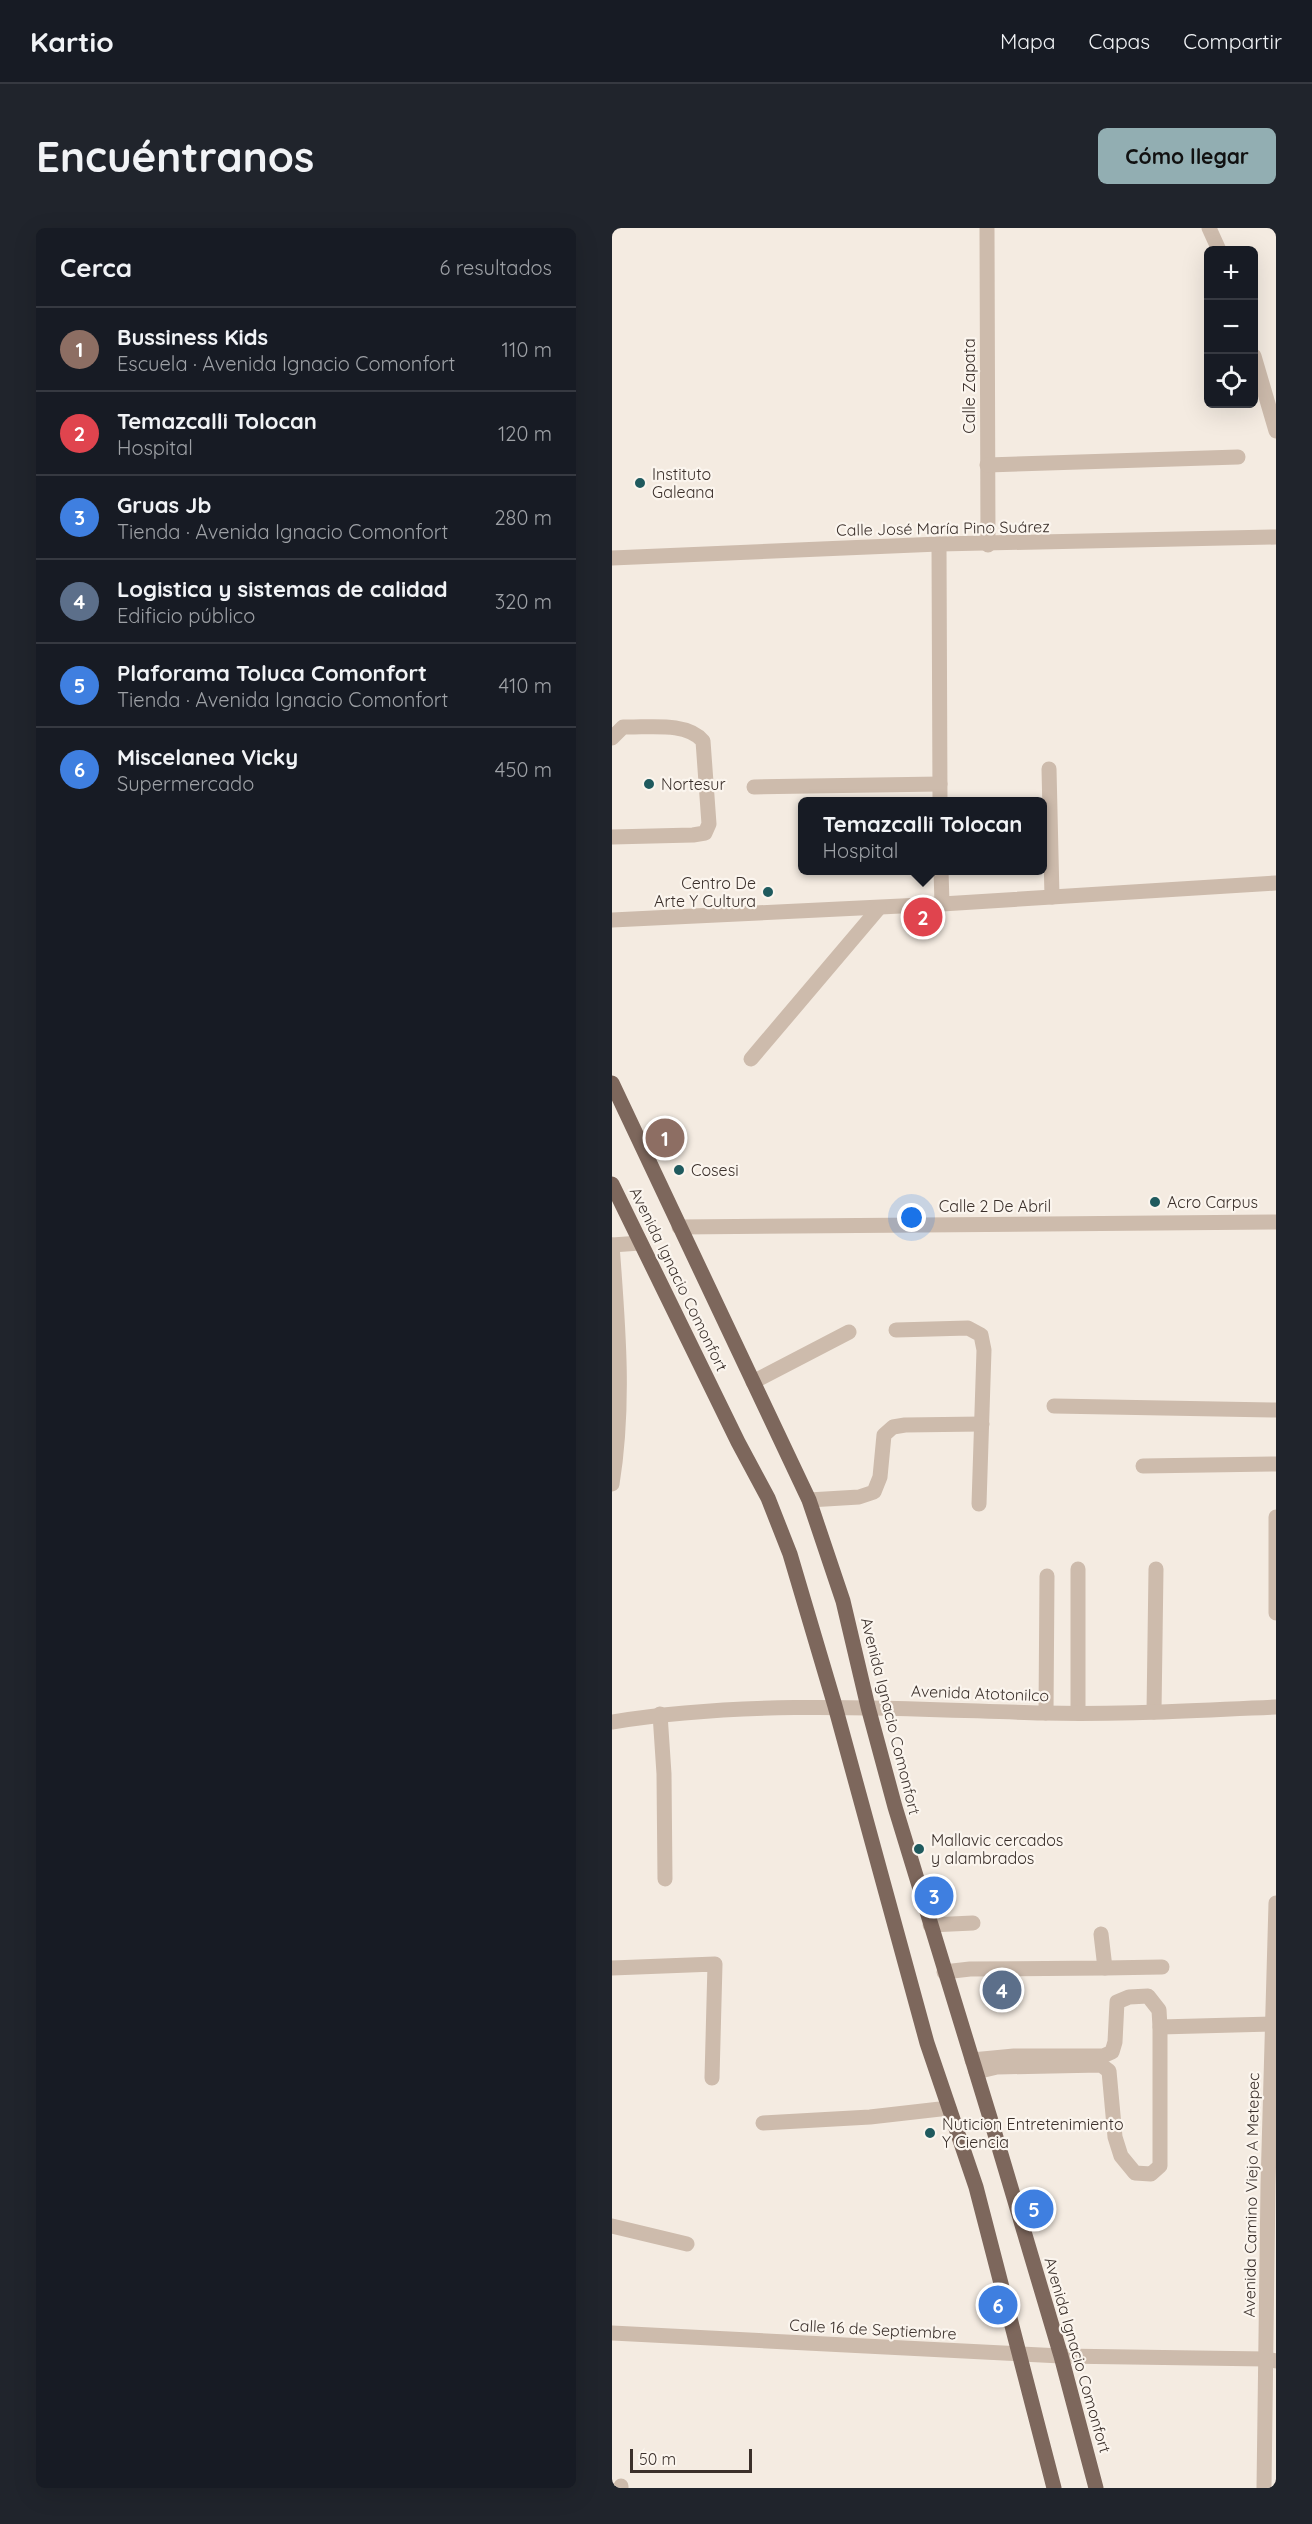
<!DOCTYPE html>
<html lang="es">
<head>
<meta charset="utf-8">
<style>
  :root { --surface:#171b24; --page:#20242c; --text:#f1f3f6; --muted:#9ea1a6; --line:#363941; --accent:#92aeb2 }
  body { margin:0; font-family:Quicksand,sans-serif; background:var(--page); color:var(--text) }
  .controls { position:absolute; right:18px; top:18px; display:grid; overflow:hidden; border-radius:9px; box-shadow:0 6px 24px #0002 }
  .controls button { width:54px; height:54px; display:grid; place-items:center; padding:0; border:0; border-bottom:2px solid var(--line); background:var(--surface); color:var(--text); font:30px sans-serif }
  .scale { position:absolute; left:18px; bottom:15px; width:122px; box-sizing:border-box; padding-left:6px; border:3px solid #3b302b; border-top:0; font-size:16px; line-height:21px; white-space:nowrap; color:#3b302b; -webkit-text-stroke:4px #fbf5ee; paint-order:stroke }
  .you { position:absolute; left:300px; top:990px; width:21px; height:21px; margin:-15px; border:4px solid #fff; border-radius:50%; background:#1a73e8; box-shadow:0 0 0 9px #1a73e833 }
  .badge { display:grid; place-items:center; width:39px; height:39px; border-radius:50%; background:var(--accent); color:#fff; font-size:20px; font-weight:700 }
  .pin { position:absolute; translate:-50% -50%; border:3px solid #fff; box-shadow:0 2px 6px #0006 }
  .popup { position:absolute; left:186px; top:569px; width:249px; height:78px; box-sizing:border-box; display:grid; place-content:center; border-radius:9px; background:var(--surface); filter:drop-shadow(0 2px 4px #0005); font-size:20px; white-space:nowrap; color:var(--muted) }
  .popup b { font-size:22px; color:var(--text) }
  .popup::after { content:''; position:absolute; left:50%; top:100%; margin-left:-12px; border:12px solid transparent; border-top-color:var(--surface) }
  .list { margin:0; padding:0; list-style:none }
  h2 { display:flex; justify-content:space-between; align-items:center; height:78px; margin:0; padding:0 24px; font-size:26px }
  h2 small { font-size:20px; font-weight:400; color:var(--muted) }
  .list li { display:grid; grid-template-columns:39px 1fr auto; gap:18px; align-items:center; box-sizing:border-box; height:84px; padding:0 24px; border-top:2px solid var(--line) }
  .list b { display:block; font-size:22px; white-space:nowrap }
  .list p { margin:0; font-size:20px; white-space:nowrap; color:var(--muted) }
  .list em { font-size:20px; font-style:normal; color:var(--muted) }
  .icon { flex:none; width:33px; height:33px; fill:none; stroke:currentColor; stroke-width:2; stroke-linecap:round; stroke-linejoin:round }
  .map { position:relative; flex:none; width:664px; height:2260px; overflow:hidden; border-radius:9px }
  header { display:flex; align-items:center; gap:36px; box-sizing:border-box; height:84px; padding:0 30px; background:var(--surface); border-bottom:2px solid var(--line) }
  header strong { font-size:28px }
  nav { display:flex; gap:33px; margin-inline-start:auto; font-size:21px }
  .intro { display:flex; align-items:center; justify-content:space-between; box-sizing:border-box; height:144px; padding:0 36px }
  h1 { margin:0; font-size:42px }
  .button { padding:15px 27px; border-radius:9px; background:var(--accent); color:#111; font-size:21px; font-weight:700 }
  main { display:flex; gap:36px; padding:0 36px }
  aside { flex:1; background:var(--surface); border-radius:9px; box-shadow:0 6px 24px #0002 }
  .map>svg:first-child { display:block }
</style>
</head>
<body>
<header>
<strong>Kartio</strong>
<nav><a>Mapa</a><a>Capas</a><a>Compartir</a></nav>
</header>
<div class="intro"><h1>Encuéntranos</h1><a class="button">Cómo llegar</a></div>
<main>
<aside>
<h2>Cerca<small>6 resultados</small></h2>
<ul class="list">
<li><span class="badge" style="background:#8d6e63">1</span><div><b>Bussiness Kids</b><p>Escuela · Avenida Ignacio Comonfort</p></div><em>110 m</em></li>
<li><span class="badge" style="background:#e0444e">2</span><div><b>Temazcalli Tolocan</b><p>Hospital</p></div><em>120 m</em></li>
<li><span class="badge" style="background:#3f7fe0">3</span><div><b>Gruas Jb</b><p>Tienda · Avenida Ignacio Comonfort</p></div><em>280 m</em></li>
<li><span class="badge" style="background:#5c6f8a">4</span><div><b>Logistica y sistemas de calidad</b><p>Edificio público</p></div><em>320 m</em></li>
<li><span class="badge" style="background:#3f7fe0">5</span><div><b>Plaforama Toluca Comonfort</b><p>Tienda · Avenida Ignacio Comonfort</p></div><em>410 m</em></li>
<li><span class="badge" style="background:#3f7fe0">6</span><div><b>Miscelanea Vicky</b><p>Supermercado</p></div><em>450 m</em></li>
</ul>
</aside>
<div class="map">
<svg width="664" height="2260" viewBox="0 0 664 2260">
  <rect width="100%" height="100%" fill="#f4ebe1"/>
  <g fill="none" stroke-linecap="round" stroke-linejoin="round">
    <g stroke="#cdbbac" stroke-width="15">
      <path d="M375,0l1,317"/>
      <path d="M597,0l10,22"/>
      <path d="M642,128l22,75"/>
      <path d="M375,237l251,-8"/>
      <path d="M327,316l1,258"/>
      <path d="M0,330l327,-14 337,-7"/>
      <path d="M0,510l11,-11c24,1 63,-6 80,14l6,83 -4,9 -12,2 -81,2"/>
      <path d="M437,541l3,128"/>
      <path d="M142,559l186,-3"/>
      <path d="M329,642l1,34"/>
      <path d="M0,692l330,-16 334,-21"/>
      <path d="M139,831l128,-151"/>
      <path d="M67,999l597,-5"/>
      <path d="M0,1017l28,-2"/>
      <path d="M284,1102l72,-2 13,7 3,15 -5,154"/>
      <path d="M141,1154l96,-50"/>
      <path d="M442,1178l222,4"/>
      <path d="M531,1238l133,-2"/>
      <path d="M0,1256c13,-80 6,-159 0,-239"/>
      <path d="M197,1272l50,-3 15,-5 6,-15 4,-42 9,-8 12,-2 77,-1"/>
      <path d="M664,1289v96"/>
      <path d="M466,1341v144"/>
      <path d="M542,1484l2,-143"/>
      <path d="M434,1485l1,-137"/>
      <path d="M48,1486l4,60 1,105"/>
      <path d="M0,1494c143,-23 288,-13 432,-9 77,2 155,-3 232,-6"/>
      <path d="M318,1697l43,-2"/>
      <path d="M0,1740l103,-4 -3,114"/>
      <path d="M493,1740l57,-1"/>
      <path d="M332,1744l26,-3 135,-1 -4,-34"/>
      <path d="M548,1799l112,-3"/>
      <path d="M360,1832l42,-4h89l9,-4 3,-10 2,-40 12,-5 19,-1 11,14 1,17v139l-9,8 -16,-1 -14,-17 -6,-19 -6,-66 -8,-6 -104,2 -21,5"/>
      <path d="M151,1895l107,-6 79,-9"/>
      <path d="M0,1998l75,18"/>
      <path d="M0,2105l449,23 205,3 10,2"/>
      <path d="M9,2260v-2"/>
      <path d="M652,2260l4,-303 8,-282"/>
    </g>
    <g stroke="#7d675c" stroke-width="15">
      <path d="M0,855l197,417 34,101 25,106 27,100 100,327 66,222 35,132"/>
      <path d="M0,956l126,258 30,56 22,56 45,152 92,337 49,144 78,301"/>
    </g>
  </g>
  <g fill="#1f5a5e" stroke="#fbf5ee" stroke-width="2">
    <circle cx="28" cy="255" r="6"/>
    <circle cx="37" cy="556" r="6"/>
    <circle cx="156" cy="664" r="6"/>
    <circle cx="67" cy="942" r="6"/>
    <circle cx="543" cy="974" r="6"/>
    <circle cx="307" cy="1621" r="6"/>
    <circle cx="318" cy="1905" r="6"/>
  </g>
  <g text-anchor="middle" stroke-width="4.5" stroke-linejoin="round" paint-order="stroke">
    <g font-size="16" fill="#3b302b" stroke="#fbf5ee">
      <text transform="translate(357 158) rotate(-90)" y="6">Calle Zapata</text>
      <text transform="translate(331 300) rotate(-1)" y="6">Calle José María Pino Suárez</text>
      <text x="383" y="984">Calle 2 De Abril</text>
      <text transform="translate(67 1051) rotate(64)" y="6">Avenida Ignacio Comonfort</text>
      <text transform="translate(368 1465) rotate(2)" y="6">Avenida Atotonilco</text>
      <text transform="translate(279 1488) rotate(76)" y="6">Avenida Ignacio Comonfort</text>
      <text transform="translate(639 1967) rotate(-89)" y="6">Avenida Camino Viejo A Metepec</text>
      <text transform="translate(261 2101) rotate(3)" y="6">Calle 16 de Septiembre</text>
      <text transform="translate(466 2127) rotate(74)" y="6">Avenida Ignacio Comonfort</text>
    </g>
    <g font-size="16" fill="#3b302b" stroke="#fbf5ee" text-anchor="start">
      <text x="40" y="252">Instituto<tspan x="40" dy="18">Galeana</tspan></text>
      <text x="49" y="562">Nortesur</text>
      <text x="144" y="661" text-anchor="end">Centro De<tspan x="144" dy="18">Arte Y Cultura</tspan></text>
      <text x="79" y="948">Cosesi</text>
      <text x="555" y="980">Acro Carpus</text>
      <text x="319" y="1618">Mallavic cercados<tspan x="319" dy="18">y alambrados</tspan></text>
      <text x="330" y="1902">Nuticion Entretenimiento<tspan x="330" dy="18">Y Ciencia</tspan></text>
    </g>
  </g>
</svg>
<div class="controls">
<button>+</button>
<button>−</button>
<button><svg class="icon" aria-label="locate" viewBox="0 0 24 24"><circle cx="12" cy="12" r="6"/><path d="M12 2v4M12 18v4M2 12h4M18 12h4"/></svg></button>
</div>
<div class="scale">50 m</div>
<div class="you"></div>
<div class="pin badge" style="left:53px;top:910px;background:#8d6e63">1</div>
<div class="pin badge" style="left:311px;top:689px;background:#e0444e">2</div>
<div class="popup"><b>Temazcalli Tolocan</b>Hospital</div>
<div class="pin badge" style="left:322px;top:1668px;background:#3f7fe0">3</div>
<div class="pin badge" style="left:390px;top:1762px;background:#5c6f8a">4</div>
<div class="pin badge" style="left:422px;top:1981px;background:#3f7fe0">5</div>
<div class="pin badge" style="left:386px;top:2077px;background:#3f7fe0">6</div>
</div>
</main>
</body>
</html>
